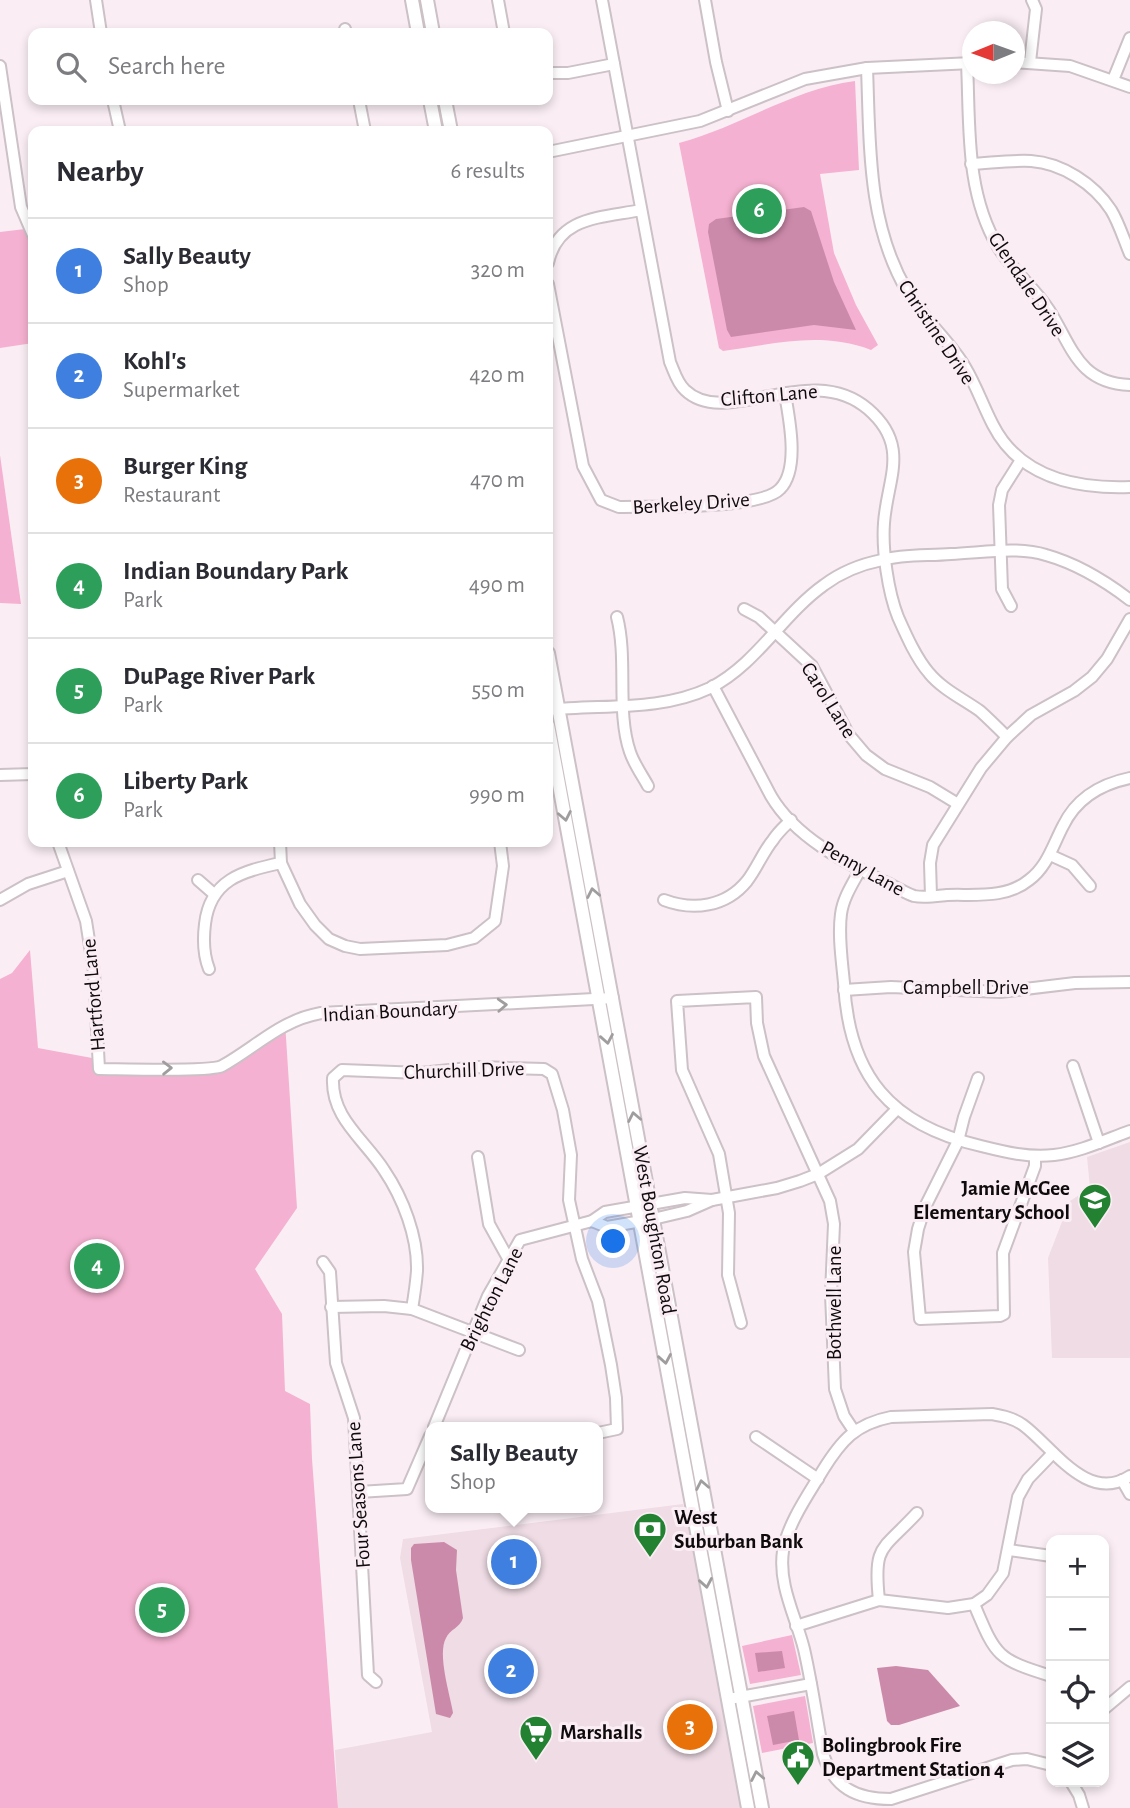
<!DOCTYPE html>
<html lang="en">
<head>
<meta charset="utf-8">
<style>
  :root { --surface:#fff; --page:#f2f2f3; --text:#2b2b33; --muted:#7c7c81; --line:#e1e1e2; --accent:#0b8043 }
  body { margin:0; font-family:"Alegreya Sans",sans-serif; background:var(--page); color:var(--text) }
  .controls { position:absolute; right:21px; bottom:21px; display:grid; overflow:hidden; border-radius:14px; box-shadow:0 4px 10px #0003 }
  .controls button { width:63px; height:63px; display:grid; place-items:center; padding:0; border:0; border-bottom:2px solid var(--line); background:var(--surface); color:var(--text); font:35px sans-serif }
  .compass { position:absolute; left:962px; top:21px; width:63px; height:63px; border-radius:50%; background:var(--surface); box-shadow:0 4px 10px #0003; rotate:269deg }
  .you { position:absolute; left:614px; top:1242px; width:24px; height:24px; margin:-18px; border:5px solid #fff; border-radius:50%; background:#1a73e8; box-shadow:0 0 0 10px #1a73e833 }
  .badge { display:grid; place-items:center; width:46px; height:46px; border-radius:50%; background:var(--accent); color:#fff; font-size:23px; font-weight:700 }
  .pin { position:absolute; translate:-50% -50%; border:4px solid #fff; box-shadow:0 2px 7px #0006 }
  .popup { position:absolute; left:425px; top:1422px; width:178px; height:91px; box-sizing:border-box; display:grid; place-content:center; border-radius:14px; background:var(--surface); filter:drop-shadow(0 2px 5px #0005); font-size:23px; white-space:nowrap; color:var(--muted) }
  .popup b { font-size:26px; color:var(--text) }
  .popup::after { content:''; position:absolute; left:50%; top:100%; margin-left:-14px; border:14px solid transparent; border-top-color:var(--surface) }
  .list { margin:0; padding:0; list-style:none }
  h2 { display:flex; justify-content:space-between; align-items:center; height:91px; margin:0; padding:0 28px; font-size:30px }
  h2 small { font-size:23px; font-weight:400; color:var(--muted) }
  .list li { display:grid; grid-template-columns:46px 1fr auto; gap:21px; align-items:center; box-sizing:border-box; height:105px; padding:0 28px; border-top:2px solid var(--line) }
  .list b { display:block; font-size:26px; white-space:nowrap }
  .list p { margin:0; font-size:23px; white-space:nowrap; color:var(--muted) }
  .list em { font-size:23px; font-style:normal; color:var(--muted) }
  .icon { flex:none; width:38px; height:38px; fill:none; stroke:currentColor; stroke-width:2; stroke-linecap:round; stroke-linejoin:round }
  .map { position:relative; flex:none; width:1130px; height:1808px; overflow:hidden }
  .search { position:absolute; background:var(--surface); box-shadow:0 4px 10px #0003; left:28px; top:28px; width:525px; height:77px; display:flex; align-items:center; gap:18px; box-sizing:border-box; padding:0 24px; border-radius:14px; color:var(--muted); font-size:26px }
  .panel { position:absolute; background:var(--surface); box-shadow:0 4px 10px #0003; left:28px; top:126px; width:525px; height:721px; border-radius:14px }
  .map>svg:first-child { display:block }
</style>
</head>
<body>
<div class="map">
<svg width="1130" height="1808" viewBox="0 0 1130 1808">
  <rect width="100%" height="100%" fill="#faeef4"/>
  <g fill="#efdce4">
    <path d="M1130,1142v216h-78l-4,-100 22,-57 20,-13 -3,-31z"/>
    <path d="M683,1504l21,84 13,92 11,39 16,89h-406l-3,-58 97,-18 -32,-174 3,-19z"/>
  </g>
  <g fill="#f5b1d1">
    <path d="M855,81l4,89 -39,4 14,79 22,52 22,40 -7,5c-50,-19 -97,-6 -148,1l-4,-3 -40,-205c63,-17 111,-53 176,-62z"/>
    <path d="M25,229l8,14v100l-33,5v-116z"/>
    <path d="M0,455l21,149 -21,-1z"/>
    <path d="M30,950l8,98 54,10 7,11 119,-5 67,-42 12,186 -42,61 27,45 3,77 25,13 2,55 26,349h-338v-829l12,-6z"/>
    <path d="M792,1635l9,40 -51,9 -8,-38z"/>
    <path d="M805,1696l8,47 -51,10 -9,-47z"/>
  </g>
  <g fill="#cc8aaa">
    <path d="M804,207l7,4 23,71 22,48 -42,-5 -83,12 -4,-7 -19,-98 1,-8 7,-5z"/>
    <path d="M444,1542l13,8 -1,20 7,48c-3,10 -13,11 -17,20 -9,16 4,57 7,75l-3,5 -14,-4 -25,-154v-12l3,-4z"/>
    <path d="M782,1651l3,17 -27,4 -3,-19z"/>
    <path d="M896,1666l32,4 32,36 -61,19h-8l-4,-4 -10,-53z"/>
    <path d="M794,1711l5,29 -26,5 -6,-29z"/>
  </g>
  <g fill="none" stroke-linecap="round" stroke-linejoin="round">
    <defs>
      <g id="minor">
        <path d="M96,0l5,33"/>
        <path d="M498,0l6,33"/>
        <path d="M602,0l68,362c4,9 7,21 15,28 41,40 125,-31 183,19 43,37 19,70 16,114 -2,27 4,69 14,94 8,18 18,41 31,56 13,16 34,26 51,38 9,8 18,17 27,26"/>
        <path d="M705,0l11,62 12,49"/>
        <path d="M345,29l1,4"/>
        <path d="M1014,62l56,4 60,21"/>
        <path d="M1030,62l6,-53 -4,-9"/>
        <path d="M967,63c3,62 -2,129 31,184 14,23 36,40 51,63 23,36 29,73 81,75"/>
        <path d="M0,66l21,141 12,28"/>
        <path d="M867,68c3,76 0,155 40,223 16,28 42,49 58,76 11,18 18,39 28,58 27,53 83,64 137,62"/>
        <path d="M548,73h20l46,-9"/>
        <path d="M1113,80l17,-42"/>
        <path d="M113,100l7,31"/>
        <path d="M359,100l6,31"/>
        <path d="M548,152l152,-31 105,-42 62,-11 105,-5"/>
        <path d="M971,164c20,-1 40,-4 60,-3 31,2 63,23 80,49 8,13 13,30 19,44"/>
        <path d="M548,263c10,-47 53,-45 93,-53"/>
        <path d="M548,284l35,182 18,34 18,7c32,-1 141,3 161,-18 20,-20 9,-71 5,-95"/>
        <path d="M1011,606l-9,-17 -3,-84 3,-15 19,-30"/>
        <path d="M744,609l15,8 53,49 37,69 17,20 19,14 45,18 28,17"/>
        <path d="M617,617c11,43 -1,94 13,135 4,12 12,23 18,34"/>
        <path d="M713,686l58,110c24,41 73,66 114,86 9,4 20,11 29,14 10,2 23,0 33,-1 27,-1 59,4 82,-15 18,-13 24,-35 34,-54 13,-27 38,-42 67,-48"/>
        <path d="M548,710c54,-6 111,2 162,-22 47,-24 72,-73 114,-103 16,-12 38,-21 58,-25 22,-6 46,-4 69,-6 30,-1 66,-8 95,1 32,9 58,25 84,45"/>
        <path d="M0,775l33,-1"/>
        <path d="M58,842l28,79 8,51 5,97c19,0 112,3 123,-3 34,-19 59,-46 99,-53l292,-15"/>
        <path d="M280,842l1,21 19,41 15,21 14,14 16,7 15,3 87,-4 27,-7 21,-17 8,-55 -3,-24"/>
        <path d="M1050,855l22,10 18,21"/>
        <path d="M860,870c-7,13 -17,28 -19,44 -3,22 1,47 3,69 5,93 46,142 137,163 24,6 48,12 73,9 26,-3 51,-15 76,-24"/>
        <path d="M198,880l16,14"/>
        <path d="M931,896l-1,-33 3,-18 48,-77 26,-31 24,-22 43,-24 18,-14 15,-18 23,-40"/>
        <path d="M0,900l28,-16 40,-13"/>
        <path d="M664,900c29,11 62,7 83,-19 10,-13 16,-29 26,-41 5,-8 12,-14 18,-20"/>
        <path d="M209,969c-6,-15 -6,-29 -4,-45 5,-44 37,-53 76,-61"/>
        <path d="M844,990l47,-3 109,5 75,-9 55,-1"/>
        <path d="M1073,1066l26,77"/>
        <path d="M978,1078l-14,39 -6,24 -33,66 -7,22 -4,23 6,67 80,-3 4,-2 -1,-61 32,-87v-9"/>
        <path d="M478,1157l11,67 20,36"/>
        <path d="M592,1221l15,6 46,-8 34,-8 25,-11 65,-12 23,-7 18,-7 40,-25 39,-40"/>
        <path d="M323,1262l7,10 6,91 18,55 14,257 8,7"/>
        <path d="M331,1307l53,-1 28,3 107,41"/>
        <path d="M412,1309c2,-12 4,-25 5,-38 1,-34 -14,-73 -33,-101 -20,-31 -53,-52 -51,-92l9,-8 79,3 57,-6 66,2 8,5 11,36 8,45 -2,45 13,59 16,42 13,64 5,33 1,31 -19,4"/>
        <path d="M741,1323l-13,-48 1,-62 -10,-59 -37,-84 -5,-69 79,-4 1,26 7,33 66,145 4,23 -3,70 4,95 9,27 10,15"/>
        <path d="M434,1427l54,-131 32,-56 72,-19 13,-9 80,-14 27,2"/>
        <path d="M756,1437l62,42"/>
        <path d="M1122,1480l8,14"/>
        <path d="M359,1492l48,-3 23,-53"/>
        <path d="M1009,1550l42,6"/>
        <path d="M879,1600c-6,-56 3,-49 38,-87"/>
        <path d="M974,1604c22,52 22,55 77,72"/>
        <path d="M796,1626l83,-26 69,8 26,-4 13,-9 16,-22 15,-76 10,-18 25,-26"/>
        <path d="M729,1699l82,-15"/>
        <path d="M1104,1709l26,-22"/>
        <path d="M1051,1765l-24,-6 -15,1 -121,39c-35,0 -57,-11 -68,-45 -6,-35 -11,-70 -19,-105 -8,-32 -26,-64 -21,-98 5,-28 25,-56 40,-81 18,-29 32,-46 68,-53l101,-3c11,2 21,4 31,11 30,22 64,79 107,51"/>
        <path d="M1071,1782l8,13 4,13"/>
      </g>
      <g id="major">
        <path d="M412,0l6,33"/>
        <path d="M427,0l6,33"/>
        <path d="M430,100l6,31"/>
        <path d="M445,100l6,31"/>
        <path d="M548,653l214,1155"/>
        <path d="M548,725l200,1083"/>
      </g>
    </defs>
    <use href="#minor" stroke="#ccc1c6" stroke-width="14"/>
    <use href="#major" stroke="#ccc1c6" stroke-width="16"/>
    <use href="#minor" stroke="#fff" stroke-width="10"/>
    <use href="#major" stroke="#fff" stroke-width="12"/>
  </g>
  <defs><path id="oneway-chevron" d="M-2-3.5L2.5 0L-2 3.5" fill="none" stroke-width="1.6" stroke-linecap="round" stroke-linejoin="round" transform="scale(1.75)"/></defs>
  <g stroke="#9f9d9e">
    <use href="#oneway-chevron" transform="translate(565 816) rotate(79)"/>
    <use href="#oneway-chevron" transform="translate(593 893) rotate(-101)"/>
    <use href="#oneway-chevron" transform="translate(502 1005) rotate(-3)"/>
    <use href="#oneway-chevron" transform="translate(607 1039) rotate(80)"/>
    <use href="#oneway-chevron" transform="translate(167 1068) rotate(-1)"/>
    <use href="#oneway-chevron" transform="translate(634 1117) rotate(-101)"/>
    <use href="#oneway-chevron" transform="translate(665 1359) rotate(80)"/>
    <use href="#oneway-chevron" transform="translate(702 1485) rotate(-101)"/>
    <use href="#oneway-chevron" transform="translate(706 1583) rotate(80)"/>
    <use href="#oneway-chevron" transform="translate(757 1776) rotate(-101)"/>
  </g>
  <defs>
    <symbol id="school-pin" viewBox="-11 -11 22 30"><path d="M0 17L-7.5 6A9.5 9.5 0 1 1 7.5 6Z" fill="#238132" stroke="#faeef4"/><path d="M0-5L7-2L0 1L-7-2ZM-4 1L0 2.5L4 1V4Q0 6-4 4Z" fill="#fff"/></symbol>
    <symbol id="bank-pin" viewBox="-11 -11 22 30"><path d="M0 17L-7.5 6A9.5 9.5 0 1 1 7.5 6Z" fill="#238132" stroke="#faeef4"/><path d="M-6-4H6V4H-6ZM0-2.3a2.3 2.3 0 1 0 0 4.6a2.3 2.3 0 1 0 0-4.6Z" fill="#fff"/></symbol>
    <symbol id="supermarket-pin" viewBox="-11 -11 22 30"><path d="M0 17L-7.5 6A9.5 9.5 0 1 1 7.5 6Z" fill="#238132" stroke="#faeef4"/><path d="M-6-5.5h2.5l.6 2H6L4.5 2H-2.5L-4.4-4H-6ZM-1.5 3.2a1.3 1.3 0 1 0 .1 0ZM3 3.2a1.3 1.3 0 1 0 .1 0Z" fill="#fff"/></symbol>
    <symbol id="civic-pin" viewBox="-11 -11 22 30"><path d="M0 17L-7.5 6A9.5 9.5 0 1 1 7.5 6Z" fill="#238132" stroke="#faeef4"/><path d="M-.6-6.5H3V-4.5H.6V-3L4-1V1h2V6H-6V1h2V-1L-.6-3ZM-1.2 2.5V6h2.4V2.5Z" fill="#fff"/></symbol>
  </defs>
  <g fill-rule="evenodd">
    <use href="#school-pin" x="1076" y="1181" width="38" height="52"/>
    <use href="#bank-pin" x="631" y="1510" width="38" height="52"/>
    <use href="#supermarket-pin" x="517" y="1713" width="38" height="52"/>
    <use href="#civic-pin" x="779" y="1738" width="38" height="52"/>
  </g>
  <g text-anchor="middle" stroke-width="6" stroke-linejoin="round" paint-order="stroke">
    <g font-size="21" fill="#0f0b0d" stroke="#faeef4">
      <text transform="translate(1027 284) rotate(56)" y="7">Glendale Drive</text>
      <text transform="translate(937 332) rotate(56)" y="7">Christine Drive</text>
      <text transform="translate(769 395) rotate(-5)" y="7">Clifton Lane</text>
      <text transform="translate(691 503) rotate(-4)" y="7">Berkeley Drive</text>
      <text transform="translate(829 700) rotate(58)" y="7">Carol Lane</text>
      <text transform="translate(863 868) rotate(29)" y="7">Penny Lane</text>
      <text x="966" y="994">Campbell Drive</text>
      <text transform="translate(93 995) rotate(-95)" y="7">Hartford Lane</text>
      <text transform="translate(390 1011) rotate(-3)" y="7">Indian Boundary</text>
      <text transform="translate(464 1070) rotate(-2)" y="7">Churchill Drive</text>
      <text transform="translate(655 1230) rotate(80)" y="7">West Boughton Road</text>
      <text transform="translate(491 1299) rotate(-63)" y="7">Brighton Lane</text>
      <text transform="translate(834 1303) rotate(-90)" y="7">Bothwell Lane</text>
      <text transform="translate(358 1495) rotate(-94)" y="7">Four Seasons Lane</text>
    </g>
    <g font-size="21" font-weight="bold" fill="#0f0b0d" stroke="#faeef4" text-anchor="start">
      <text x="1070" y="1195" text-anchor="end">Jamie McGee<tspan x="1070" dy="24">Elementary School</tspan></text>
      <text x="674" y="1524">West<tspan x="674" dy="24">Suburban Bank</tspan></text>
      <text x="560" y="1739">Marshalls</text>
      <text x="822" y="1752">Bolingbrook Fire<tspan x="822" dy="24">Department Station 4</tspan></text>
    </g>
  </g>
</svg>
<div class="controls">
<button>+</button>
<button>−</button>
<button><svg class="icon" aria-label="locate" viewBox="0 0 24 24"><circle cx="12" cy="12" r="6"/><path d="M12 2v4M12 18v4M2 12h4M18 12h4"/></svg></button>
<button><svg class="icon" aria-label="layers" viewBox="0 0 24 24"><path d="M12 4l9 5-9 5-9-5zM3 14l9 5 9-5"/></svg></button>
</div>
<svg class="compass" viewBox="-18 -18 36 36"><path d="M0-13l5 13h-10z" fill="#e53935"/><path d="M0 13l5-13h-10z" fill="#7c7c81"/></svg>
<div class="you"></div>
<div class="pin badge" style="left:514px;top:1562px;background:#3f7fe0">1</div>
<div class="popup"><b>Sally Beauty</b>Shop</div>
<div class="pin badge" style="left:511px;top:1671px;background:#3f7fe0">2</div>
<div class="pin badge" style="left:690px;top:1727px;background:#e8710a">3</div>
<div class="pin badge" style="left:97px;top:1266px;background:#2e9e5b">4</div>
<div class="pin badge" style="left:162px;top:1610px;background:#2e9e5b">5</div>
<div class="pin badge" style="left:759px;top:211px;background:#2e9e5b">6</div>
<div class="search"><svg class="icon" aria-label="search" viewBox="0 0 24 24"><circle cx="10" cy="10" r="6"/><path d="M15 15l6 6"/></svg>Search here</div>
<section class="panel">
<h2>Nearby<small>6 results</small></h2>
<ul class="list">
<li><span class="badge" style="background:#3f7fe0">1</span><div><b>Sally Beauty</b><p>Shop</p></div><em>320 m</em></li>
<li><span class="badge" style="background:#3f7fe0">2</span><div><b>Kohl's</b><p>Supermarket</p></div><em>420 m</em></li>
<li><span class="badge" style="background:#e8710a">3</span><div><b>Burger King</b><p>Restaurant</p></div><em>470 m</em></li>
<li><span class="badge" style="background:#2e9e5b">4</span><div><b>Indian Boundary Park</b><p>Park</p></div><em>490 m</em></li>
<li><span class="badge" style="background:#2e9e5b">5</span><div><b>DuPage River Park</b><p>Park</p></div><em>550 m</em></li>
<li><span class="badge" style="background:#2e9e5b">6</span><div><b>Liberty Park</b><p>Park</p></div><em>990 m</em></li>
</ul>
</section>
</div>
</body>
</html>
